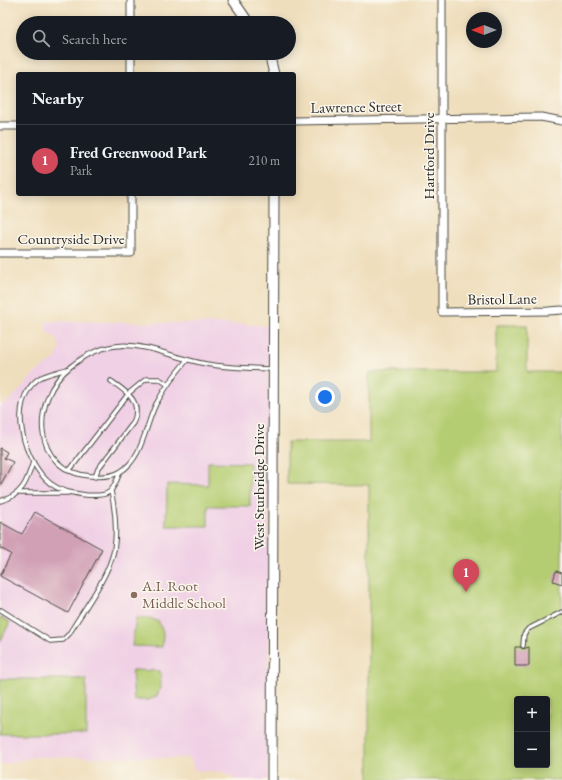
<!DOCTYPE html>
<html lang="en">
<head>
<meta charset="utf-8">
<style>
  :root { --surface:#171b24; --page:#20242c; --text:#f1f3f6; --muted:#9ea1a6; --line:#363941; --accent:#d1495b }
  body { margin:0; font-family:"EB Garamond",serif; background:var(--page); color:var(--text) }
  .controls { position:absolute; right:12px; bottom:12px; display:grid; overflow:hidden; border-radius:4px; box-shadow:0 2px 10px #0003 }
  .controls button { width:36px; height:36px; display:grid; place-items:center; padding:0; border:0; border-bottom:1px solid var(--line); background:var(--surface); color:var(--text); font:20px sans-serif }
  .compass { position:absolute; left:466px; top:12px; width:36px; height:36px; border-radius:50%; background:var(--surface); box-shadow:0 2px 10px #0003; rotate:270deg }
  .you { position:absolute; left:325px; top:397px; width:14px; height:14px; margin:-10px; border:3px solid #fff; border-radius:50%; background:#1a73e8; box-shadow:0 0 0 6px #1a73e833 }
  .badge { display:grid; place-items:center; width:26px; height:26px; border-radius:50%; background:var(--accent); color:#fff; font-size:13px; font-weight:700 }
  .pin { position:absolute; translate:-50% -33px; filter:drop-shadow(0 1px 2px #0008) }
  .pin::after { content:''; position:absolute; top:21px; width:14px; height:12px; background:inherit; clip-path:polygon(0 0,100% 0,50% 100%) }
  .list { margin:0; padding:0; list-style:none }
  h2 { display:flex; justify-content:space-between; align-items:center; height:52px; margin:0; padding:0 16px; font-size:17px }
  h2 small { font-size:13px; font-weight:400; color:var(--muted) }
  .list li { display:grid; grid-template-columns:26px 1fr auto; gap:12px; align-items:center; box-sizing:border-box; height:72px; padding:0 16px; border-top:1px solid var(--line) }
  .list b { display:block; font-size:15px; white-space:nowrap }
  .list p { margin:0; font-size:13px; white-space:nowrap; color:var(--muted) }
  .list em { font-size:13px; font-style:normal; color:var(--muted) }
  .icon { flex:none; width:22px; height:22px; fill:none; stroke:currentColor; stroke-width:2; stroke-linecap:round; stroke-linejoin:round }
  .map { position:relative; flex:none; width:562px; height:780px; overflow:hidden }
  .search { position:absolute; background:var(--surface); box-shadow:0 2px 10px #0003; left:16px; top:16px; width:280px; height:44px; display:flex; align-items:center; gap:10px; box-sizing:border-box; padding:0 14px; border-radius:22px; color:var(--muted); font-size:15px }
  .panel { position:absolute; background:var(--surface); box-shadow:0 2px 10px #0003; left:16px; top:72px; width:280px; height:124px; border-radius:4px }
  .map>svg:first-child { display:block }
</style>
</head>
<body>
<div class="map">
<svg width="562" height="780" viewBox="0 0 562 780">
  <rect width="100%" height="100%" fill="#fbf7ec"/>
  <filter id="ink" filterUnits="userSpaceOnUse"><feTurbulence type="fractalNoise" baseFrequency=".025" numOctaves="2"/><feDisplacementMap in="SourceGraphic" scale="8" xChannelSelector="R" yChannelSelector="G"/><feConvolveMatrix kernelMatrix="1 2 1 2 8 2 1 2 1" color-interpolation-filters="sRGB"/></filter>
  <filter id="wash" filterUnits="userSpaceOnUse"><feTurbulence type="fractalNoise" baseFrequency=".012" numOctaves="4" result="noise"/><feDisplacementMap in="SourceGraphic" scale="16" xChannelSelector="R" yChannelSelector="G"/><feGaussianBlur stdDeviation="0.9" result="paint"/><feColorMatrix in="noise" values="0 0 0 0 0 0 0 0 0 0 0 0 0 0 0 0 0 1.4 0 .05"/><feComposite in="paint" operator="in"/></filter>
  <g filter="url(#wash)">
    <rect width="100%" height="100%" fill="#efdebc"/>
    <path fill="#f0d0e5" d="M46,321l197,3 26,2 -1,454h-31l-14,-8 -29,-2 -4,-12 -156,-1 -34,8v-361h4l7,-5 23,-25 21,-15 5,-11 -4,-10 -10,-7z"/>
    <g fill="#b5cd72" stroke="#707c4e" fill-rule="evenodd">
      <path d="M496,325h31v47h35v408h-193v-295l-82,-1v-42h82v-70h127zM517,699h30v66h-30z"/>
      <path d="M208,462l42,1v43h-42v20h-42l1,-42 41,1z"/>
      <path d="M0,617l10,5 -10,20z"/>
      <path d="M136,618h14l9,4 4,11 -1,14 -30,-1z"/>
      <path d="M132,670l28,1 1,17 -5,9 -8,3h-14z"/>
      <rect x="0" y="679" width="86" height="55"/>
    </g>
    <g id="blocks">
      <g fill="#d1a0b5">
        <path d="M0,448l7,4 -3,6 9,4 -13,24z"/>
        <path d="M35,512l67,37 -34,64 -68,-37 11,-22 -11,-6v-26l22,12z"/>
        <path d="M556,571l6,2v11l-9,-3z"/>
        <path d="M515,647h5l3,2 6,-2v19h-14z"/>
      </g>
    </g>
  </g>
  <g filter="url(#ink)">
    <use href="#blocks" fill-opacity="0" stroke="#484641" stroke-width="1"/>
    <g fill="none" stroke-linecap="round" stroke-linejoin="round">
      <defs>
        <g id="service">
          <path d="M187,360c-12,14 -22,28 -31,44 -11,22 -13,54 -36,68 -9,5 -19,5 -29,4 -60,-4 -61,-77 -21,-109 50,-41 84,-13 136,-3 22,4 45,4 67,5"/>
          <path d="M67,369c-9,3 -22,5 -29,10 -32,24 -14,84 13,105 11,8 22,9 35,11 24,2 26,-2 34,-23"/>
          <path d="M69,471l60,-78 17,-14h13l8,5"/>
          <path d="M95,477l3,-8 35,-46c10,-21 -6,-31 -22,-42"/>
          <path d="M19,493h49"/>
          <path d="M0,501c22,-5 27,-19 33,-39"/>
          <path d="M1,610l49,31 13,-1 6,-6c14,-24 39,-56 45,-84 3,-18 1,-41 -3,-59"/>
          <path d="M523,646l1,-12 4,-5 34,-17"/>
        </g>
        <g id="minor">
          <path d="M442,0v312l106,-1 14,-1"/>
          <path d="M131,23v-23"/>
          <path d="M131,74v-21"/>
          <path d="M294,121l247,-4 21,4"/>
          <path d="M0,126h18"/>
          <path d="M0,253h131v-59"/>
        </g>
        <g id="tertiary">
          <path d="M233,0l16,23"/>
          <path d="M269,53l5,21"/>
          <path d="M272,780l2,-586"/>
        </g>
      </defs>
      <use href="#service" stroke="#484641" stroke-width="5.5"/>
      <use href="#minor" stroke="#484641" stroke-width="9"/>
      <use href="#tertiary" stroke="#484641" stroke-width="11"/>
      <use href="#service" stroke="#fff" stroke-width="3.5"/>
      <use href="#minor" stroke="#fff" stroke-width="7"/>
      <use href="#tertiary" stroke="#fff" stroke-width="9"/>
    </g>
  </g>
  <circle fill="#8d6e63" stroke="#fbf7ec" stroke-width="1.5" cx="134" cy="595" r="4"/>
  <g text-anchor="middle" stroke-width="3" stroke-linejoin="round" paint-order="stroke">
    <g font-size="15" fill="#2b2b2b" stroke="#fbf7ec">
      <text transform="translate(356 107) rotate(-1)" y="5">Lawrence Street</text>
      <text transform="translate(429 156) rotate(-90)" y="5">Hartford Drive</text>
      <text x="71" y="244">Countryside Drive</text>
      <text transform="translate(502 299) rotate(-1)" y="5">Bristol Lane</text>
      <text transform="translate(259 487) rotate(-90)" y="5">West Sturbridge Drive</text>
    </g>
    <g font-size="15" fill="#785e54" stroke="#fbf7ec" text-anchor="start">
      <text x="142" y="591">A.I. Root<tspan x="142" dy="17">Middle School</tspan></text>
    </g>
  </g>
</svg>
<div class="controls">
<button>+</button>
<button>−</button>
</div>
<svg class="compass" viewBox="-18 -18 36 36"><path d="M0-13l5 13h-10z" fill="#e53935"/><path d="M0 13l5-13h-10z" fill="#9ea1a6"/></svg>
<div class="you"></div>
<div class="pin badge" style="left:466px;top:592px">1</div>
<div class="search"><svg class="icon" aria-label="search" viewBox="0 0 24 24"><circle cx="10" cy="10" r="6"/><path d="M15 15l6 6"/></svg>Search here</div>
<section class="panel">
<h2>Nearby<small></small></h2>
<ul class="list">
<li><span class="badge">1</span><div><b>Fred Greenwood Park</b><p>Park</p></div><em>210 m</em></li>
</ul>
</section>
</div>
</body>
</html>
